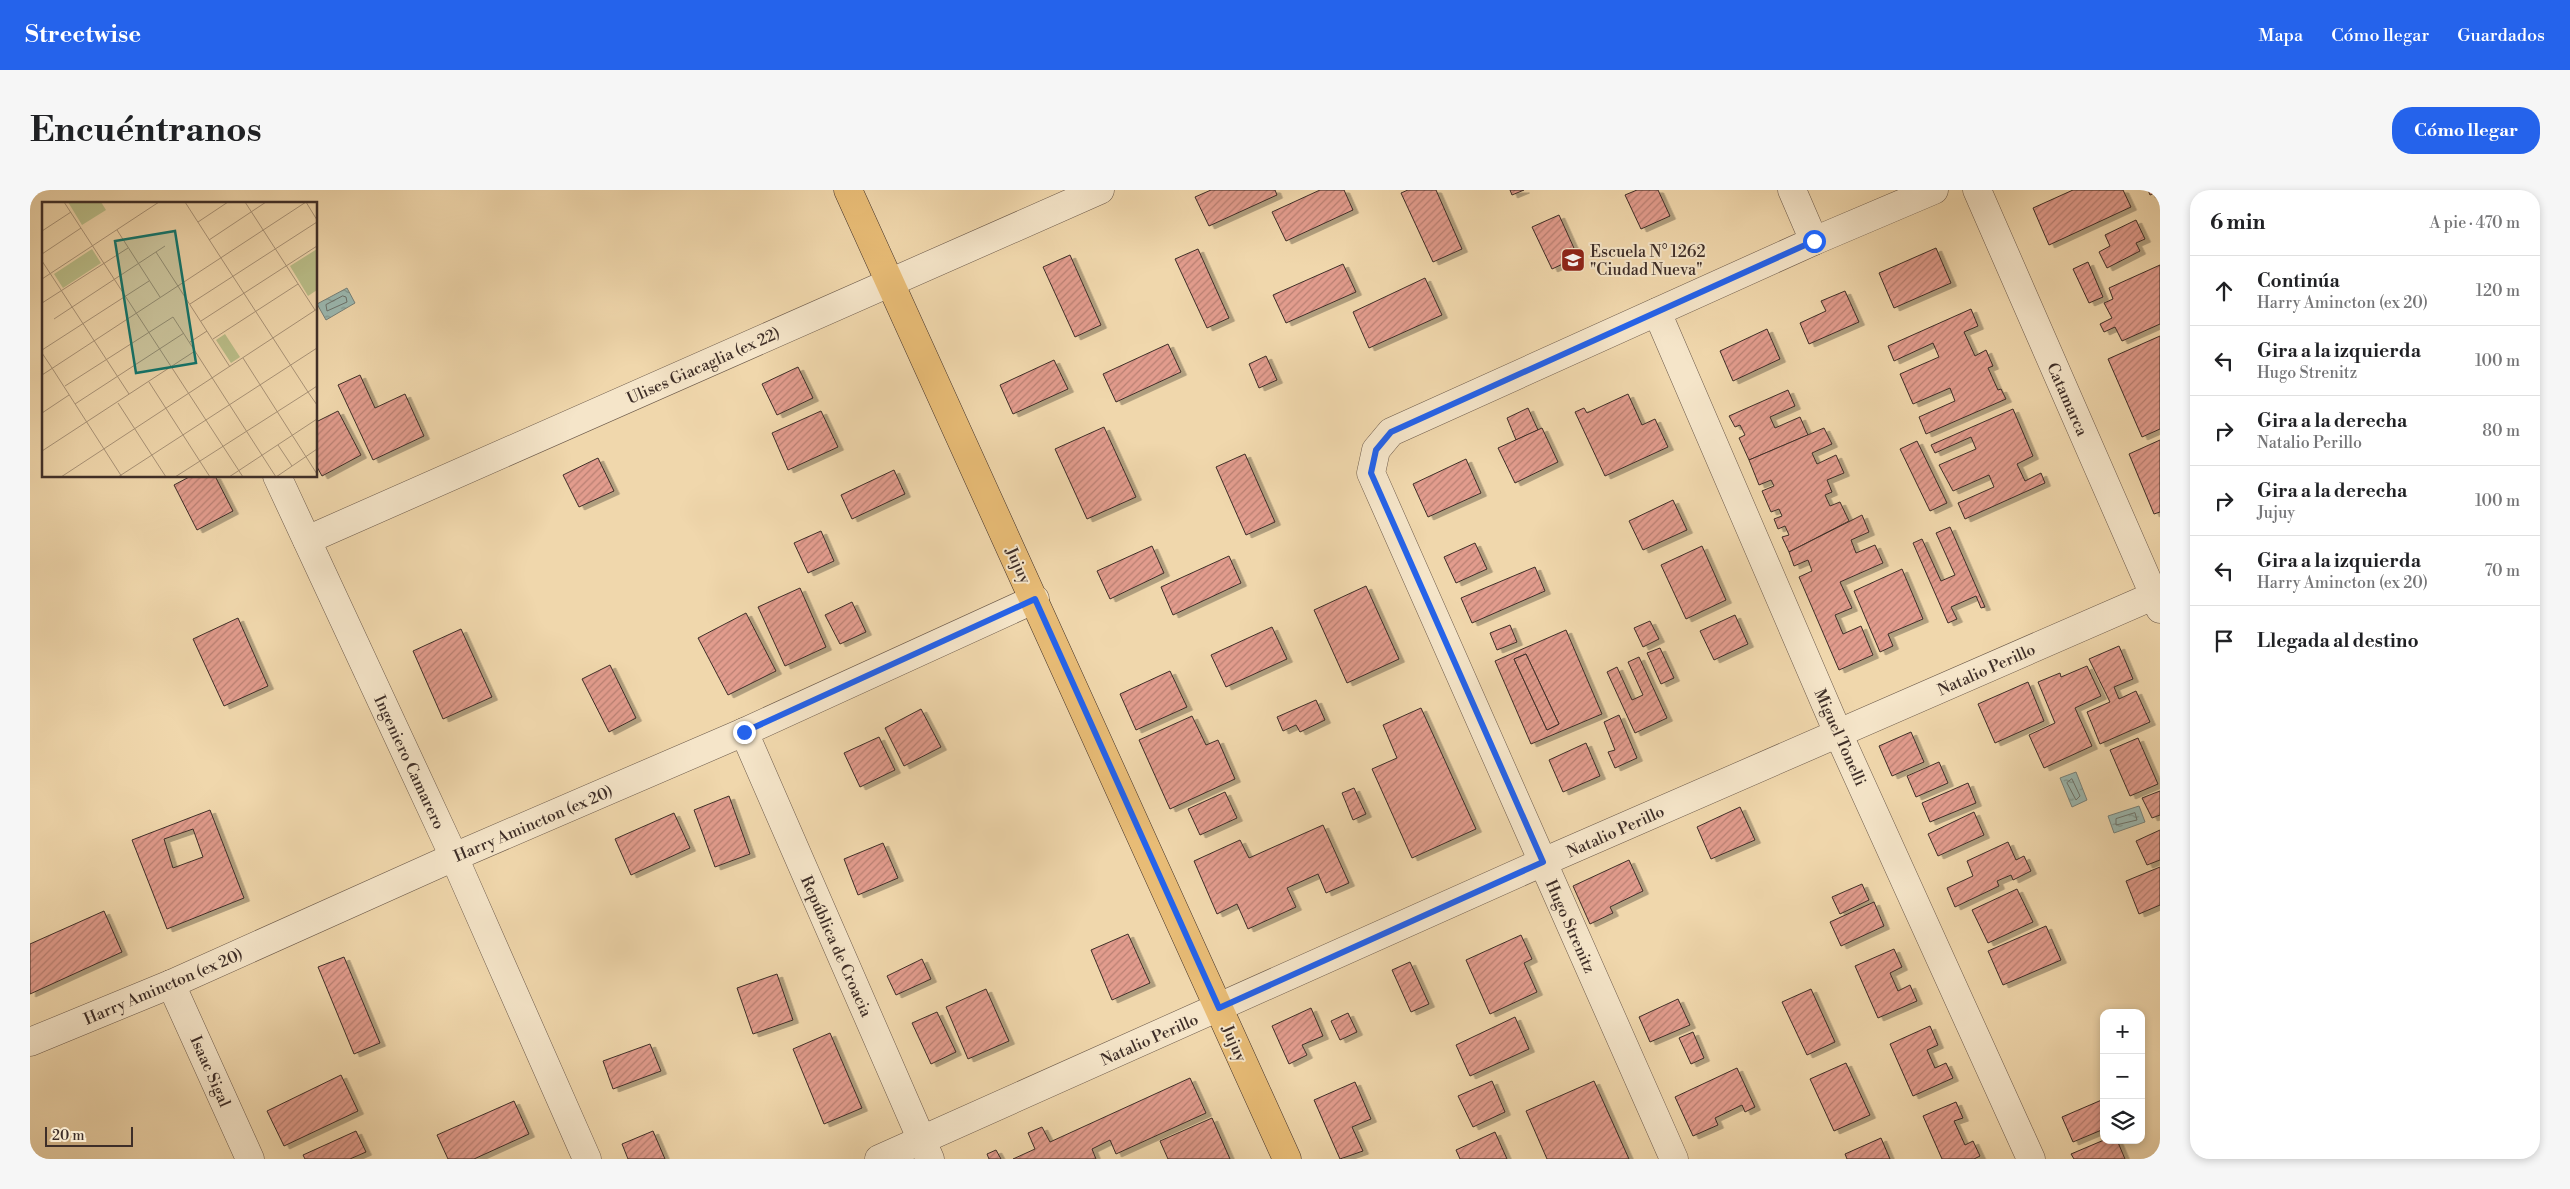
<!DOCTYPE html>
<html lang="es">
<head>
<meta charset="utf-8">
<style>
  :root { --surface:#fff; --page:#f6f6f6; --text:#202124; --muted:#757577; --line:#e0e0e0; --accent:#2563eb }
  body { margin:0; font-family:"Libre Bodoni",serif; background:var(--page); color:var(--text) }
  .controls { position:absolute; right:15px; bottom:15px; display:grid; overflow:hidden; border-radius:10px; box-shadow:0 2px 8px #0003 }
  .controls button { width:45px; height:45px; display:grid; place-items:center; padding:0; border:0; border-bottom:1px solid var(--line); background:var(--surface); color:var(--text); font:25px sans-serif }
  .scale { position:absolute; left:15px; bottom:12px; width:88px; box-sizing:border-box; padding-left:5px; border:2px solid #3e2e28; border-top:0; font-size:14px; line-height:18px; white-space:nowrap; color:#3e2e28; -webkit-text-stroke:4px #f5e5c9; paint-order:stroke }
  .stop { position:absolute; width:15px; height:15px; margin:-11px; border:4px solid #2563eb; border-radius:50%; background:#fff }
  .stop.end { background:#2563eb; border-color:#fff; box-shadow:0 1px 5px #0008 }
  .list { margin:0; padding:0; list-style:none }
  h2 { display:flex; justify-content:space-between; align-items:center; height:65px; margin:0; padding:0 20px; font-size:21px }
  h2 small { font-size:16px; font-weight:400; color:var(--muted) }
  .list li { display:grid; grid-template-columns:32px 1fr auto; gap:15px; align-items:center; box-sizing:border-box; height:70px; padding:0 20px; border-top:1px solid var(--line) }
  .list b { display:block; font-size:19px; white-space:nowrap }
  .list p { margin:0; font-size:16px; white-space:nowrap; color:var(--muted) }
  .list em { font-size:16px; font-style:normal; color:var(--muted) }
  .icon { flex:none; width:28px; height:28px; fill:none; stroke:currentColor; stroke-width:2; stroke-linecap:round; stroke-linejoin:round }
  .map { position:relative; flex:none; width:2130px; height:969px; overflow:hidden; border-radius:20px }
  header { display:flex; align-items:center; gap:30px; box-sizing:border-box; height:70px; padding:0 25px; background:var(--accent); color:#fff }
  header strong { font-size:24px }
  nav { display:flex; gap:28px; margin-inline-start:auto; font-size:18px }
  .intro { display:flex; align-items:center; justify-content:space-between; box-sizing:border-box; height:120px; padding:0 30px }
  h1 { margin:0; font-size:35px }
  .button { padding:12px 22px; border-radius:20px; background:var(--accent); color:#fff; font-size:18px; font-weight:700 }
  main { display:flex; gap:30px; padding:0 30px }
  aside { flex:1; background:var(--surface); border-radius:20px; box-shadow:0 2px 8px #0003 }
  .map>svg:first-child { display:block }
</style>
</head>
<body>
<header>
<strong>Streetwise</strong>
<nav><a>Mapa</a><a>Cómo llegar</a><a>Guardados</a></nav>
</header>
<div class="intro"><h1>Encuéntranos</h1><a class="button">Cómo llegar</a></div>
<main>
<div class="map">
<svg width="2130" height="969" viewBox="0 0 2130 969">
  <defs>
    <pattern id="water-ripples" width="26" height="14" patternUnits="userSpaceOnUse" patternTransform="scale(1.25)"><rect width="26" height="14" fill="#9bb8b0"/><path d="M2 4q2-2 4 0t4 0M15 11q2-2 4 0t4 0" fill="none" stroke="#80968f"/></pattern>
    <pattern id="building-hatch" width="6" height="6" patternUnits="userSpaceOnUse" patternTransform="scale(1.25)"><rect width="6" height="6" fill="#e29c8d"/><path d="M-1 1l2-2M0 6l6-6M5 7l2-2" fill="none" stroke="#b98073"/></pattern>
    <filter id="shadow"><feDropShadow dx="5.5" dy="3" stdDeviation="0" flood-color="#0004"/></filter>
  </defs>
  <rect width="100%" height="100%" fill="#f0d7ac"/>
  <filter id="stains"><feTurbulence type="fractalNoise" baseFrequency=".004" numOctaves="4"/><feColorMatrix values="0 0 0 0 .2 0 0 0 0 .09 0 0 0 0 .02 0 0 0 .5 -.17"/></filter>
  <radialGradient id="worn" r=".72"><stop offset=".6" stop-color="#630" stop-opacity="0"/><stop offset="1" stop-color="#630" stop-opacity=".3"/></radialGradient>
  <g fill="url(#water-ripples)" stroke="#76817a">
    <path d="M317,98l8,15 -29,17 -9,-16z"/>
    <path d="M2046,582l11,28 -15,7 -12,-29z"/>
    <path d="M2109,616l6,16 -31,11 -6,-17z"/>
  </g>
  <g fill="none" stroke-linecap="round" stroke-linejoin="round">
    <g stroke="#6c736c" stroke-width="1">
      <path d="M313,106l3,1 1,5 -20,9 -1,-6z"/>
      <path d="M2042,589l8,17 -4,4 -9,-17z"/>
      <path d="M2105,623l2,7 -21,5v-6z"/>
    </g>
  </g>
  <g fill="url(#building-hatch)" stroke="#3e2e28" fill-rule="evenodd" filter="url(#shadow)">
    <path d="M1181,0h64l2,5 -68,31 -14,-29z"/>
    <path d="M1290,0h24l9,20 -67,31 -14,-29z"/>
    <path d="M1378,0h28l26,59 -29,13 -32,-69z"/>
    <path d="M1480,0h14l-12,5z"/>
    <path d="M1607,0h21l12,26 -29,13 -16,-34z"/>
    <path d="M2043,0h50l8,17 -82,38 -16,-37z"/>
    <path d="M2118,0h12v1l-10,4z"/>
    <path d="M1529,25l19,42 -26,12 -20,-42z"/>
    <path d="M2106,30l9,19 -9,4 4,8 -33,17 -8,-16 11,-6 -5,-11z"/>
    <path d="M1906,58l15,35 -57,25 -15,-35z"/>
    <path d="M1168,59l31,69 -22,10 -32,-69z"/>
    <path d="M1040,65l31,70 -26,12 -32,-70z"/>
    <path d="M2058,72l15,35 -14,6 -16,-34z"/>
    <path d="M1313,74l13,28 -70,31 -13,-28z"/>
    <path d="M2130,75v59l-38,17 -7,-14 -11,5 -4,-8 12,-6 -8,-15 9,-4 -4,-11z"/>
    <path d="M1395,88l17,37 -73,33 -16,-36z"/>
    <path d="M1815,101l14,31 -50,22 -9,-21 26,-12 -5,-10z"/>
    <path d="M1941,119l7,17 -14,6 11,24 11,-6 7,16 -5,2 10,22 3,-1 5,10 -80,35 -7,-17 36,-16 -5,-13 -37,16 -13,-30 39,-17 -6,-14 -39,18 -6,-15z"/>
    <path d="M1737,139l13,30 -47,22 -13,-30z"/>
    <path d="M2130,146v93l-18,8 -34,-78z"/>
    <path d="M1138,154l13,28 -65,30 -13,-28z"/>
    <path d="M1236,166l11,24 -18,8 -10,-24z"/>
    <path d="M1024,170l14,29 -55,25 -13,-29z"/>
    <path d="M768,177l15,31 -36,17 -15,-31z"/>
    <path d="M330,185l15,33 30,-14 19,42 -51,24 -35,-75z"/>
    <path d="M1758,200l7,16 -25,11 5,11 25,-11 8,18 -59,25 -10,-22 6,-3 -5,-10 -5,2 -6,-11z"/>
    <path d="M1598,204l14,31 13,-6 13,28 -63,29 -30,-64 9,-4 3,5z"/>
    <path d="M1498,218l10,22 -22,10 -9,-22z"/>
    <path d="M1983,219l20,47 -16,8 8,17 16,-8 4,10 -80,36 -7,-16 36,-16 -5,-12 -36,16 -14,-26 37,-16 -5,-12 -36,16 -4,-8z"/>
    <path d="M308,221l23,44 -39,21 -6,-11v-43z"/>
    <path d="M791,221l17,36 -50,23 -16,-37z"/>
    <path d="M1074,237l32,70 -49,22 -32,-70z"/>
    <path d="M1512,238l16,34 -43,21 -17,-35z"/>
    <path d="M1794,238l8,16 -20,9 5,11 19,-9 8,18 -17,7 5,12 -7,3 5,11 10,-4 9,19 -60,31 -7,-15 7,-2 -4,-9 -7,3 -4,-10 8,-3 -3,-7 -8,3 -9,-21 12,-5 -3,-6 -12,5 -10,-25z"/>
    <path d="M2130,250v72l-6,2 -25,-60z"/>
    <path d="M1887,251l30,62 -17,8 -30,-62z"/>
    <path d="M1215,264l30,68 -29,13 -30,-68z"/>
    <path d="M568,268l16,33 -35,16 -16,-32z"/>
    <path d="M1436,269l15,34 -53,24 -15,-33z"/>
    <path d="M864,280l11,24 -53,25 -11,-24z"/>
    <path d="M161,286h24l18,35 -36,19 -23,-45z"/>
    <path d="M1643,310l14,30 -44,20 -14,-29z"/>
    <path d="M1832,325l7,17 -18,8 5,13 19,-8 8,18 -43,19 12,26 -17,7 8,19 18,-8 12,29 -34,15 -40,-93 13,-6 -4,-11 -14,6 -5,-14z"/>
    <path d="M1920,337l35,80 -4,1 -5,-12 -25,11 6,12 -9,4 -35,-80 9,-4 19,42 14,-6 -19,-42z"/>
    <path d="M791,341l13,30 -26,12 -14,-30z"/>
    <path d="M1445,353l12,26 -31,14 -12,-26z"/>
    <path d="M1122,356l12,27 -54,26 -13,-28z"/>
    <path d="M1672,356l24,54 -40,19 -25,-54z"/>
    <path d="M1199,366l12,27 -68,32 -12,-28z"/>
    <path d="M1505,377l10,24 -73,32 -11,-25z"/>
    <path d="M1872,379l21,50 -35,15 5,12 -13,6 -26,-61z"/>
    <path d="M1336,396l33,73 -52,24 -33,-73z"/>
    <path d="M770,398l26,59 -41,19 -27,-59z"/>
    <path d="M822,412l14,30 -26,12 -15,-29z"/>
    <path d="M716,423l30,58 -48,24 -30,-57z"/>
    <path d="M1705,425l13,29 -34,16 -14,-29z"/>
    <path d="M208,428l30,68 -44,20 -31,-67z"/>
    <path d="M1620,431l9,18 -16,8 -9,-19z"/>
    <path d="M1480,435l7,17 -20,8 -7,-17z"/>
    <path d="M1242,437l15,32 -61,28 -15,-32z"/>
    <path d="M431,439l31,68 -49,22 -30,-68z"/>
    <path d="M1536,440l36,84 -71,30 -36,-83zM1496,464l33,70 -12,6 -33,-71z"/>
    <path d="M2089,456l14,33 -19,8 5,12 17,-8 14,31 -50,22 -13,-32 23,-10 -21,-43z"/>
    <path d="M1630,458l14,30 -13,6 -14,-31z"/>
    <path d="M1496,464l33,70 -12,6 -33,-71z"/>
    <path d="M1609,467l28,61 -32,15 -28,-61 10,-5 15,33 11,-5 -15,-33z"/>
    <path d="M580,475l26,53 -27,14 -27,-53z"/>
    <path d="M2057,476l14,30 -26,12 17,38 -48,22 -15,-33 26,-12 -17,-41 22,-9 1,4z"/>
    <path d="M1140,481l17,36 -51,23 -16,-36z"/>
    <path d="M1998,492l16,39 -49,22 -17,-39z"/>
    <path d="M1286,510l9,20 -25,12 -4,-7 -13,6 -6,-14z"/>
    <path d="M1391,518l55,121 -64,29 -40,-89 25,-11 -14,-33z"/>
    <path d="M891,519l20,38 -37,19 -19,-38z"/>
    <path d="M1589,525l18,43 -22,10 -7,-16 7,-2 -11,-28z"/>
    <path d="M1162,526l14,29 12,-5 17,39 -65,30 -31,-69z"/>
    <path d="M1881,542l13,30 -32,14 -13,-30z"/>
    <path d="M849,547l16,33 -35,17 -16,-34z"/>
    <path d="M2108,548l20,46 -28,12 -20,-46z"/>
    <path d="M1556,553l14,33 -37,16 -14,-32z"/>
    <path d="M1909,572l9,21 -32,14 -9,-21z"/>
    <path d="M1938,593l8,20 -46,19 -8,-19z"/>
    <path d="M1324,598l12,26 -13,6 -11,-27z"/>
    <path d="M2130,601v24l-8,3 -10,-20z"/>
    <path d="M1195,602l12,26 -37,17 -12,-26z"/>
    <path d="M699,606l21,58 -35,13 -21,-57z"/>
    <path d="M1710,617l15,33 -44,19 -14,-32z"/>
    <path d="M180,620l34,88 -77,31 -35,-89zM163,639l10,28 -30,11 -9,-29z"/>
    <path d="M1944,622l10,23 -46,21 -10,-22z"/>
    <path d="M644,623l16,35 -59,27 -16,-36z"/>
    <path d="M1293,635l26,58 -23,10 -8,-19 -31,14 9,19 -48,22 -11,-25 -20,10 -23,-53 46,-21 9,18z"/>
    <path d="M2130,640v30l-13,5 -11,-24z"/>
    <path d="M1978,652l8,18 8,-4 7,15 -18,9 -2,-5 -14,6 2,5 -44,21 -8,-19 26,-12 -6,-15z"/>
    <path d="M853,653l15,35 -40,17 -14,-36z"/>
    <path d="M1599,670l14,31 -33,16 3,6 -23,11 -17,-38z"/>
    <path d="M2130,677v38l-21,9 -13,-33z"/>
    <path d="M1832,694l7,16 -29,14 -8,-17z"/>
    <path d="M1987,699l16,33 -45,21 -16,-33z"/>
    <path d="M1844,712l10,24 -43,20 -11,-24z"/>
    <path d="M74,721l18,41 -92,42v-50z"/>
    <path d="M2016,736l15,34 -58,25 -15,-34z"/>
    <path d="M1098,744l22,49 -38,17 -21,-50z"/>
    <path d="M1491,745l11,24 -8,4 13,29 -47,22 -24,-54z"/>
    <path d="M1864,759l8,18 -12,6 8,18 12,-6 7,16 -39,17 -23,-52z"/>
    <path d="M314,767l36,86 -26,11 -36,-87z"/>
    <path d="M892,769l9,20 -35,16 -9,-19z"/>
    <path d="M1380,772l19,42 -18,8 -19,-42z"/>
    <path d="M747,784l16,46 -40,14 -16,-46z"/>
    <path d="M956,799l23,52 -41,18 -22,-52z"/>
    <path d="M1781,799l24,53 -28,13 -25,-53z"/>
    <path d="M1648,809l12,26 -40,17 -11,-25z"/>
    <path d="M1281,818l12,28 -21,9 5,10 -18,9 -17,-38z"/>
    <path d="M907,822l19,40 -25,12 -19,-41z"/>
    <path d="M1318,823l9,19 -17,8 -9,-19z"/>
    <path d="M1485,827l14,32 -59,27 -14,-31z"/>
    <path d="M1900,836l8,19 -11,5 8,18 11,-5 7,15 -40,18 -23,-52z"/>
    <path d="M1663,842l11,26 -13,6 -12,-26z"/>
    <path d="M800,843l32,75 -38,16 -31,-75z"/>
    <path d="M620,854l11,27 -48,18 -10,-28z"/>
    <path d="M1816,873l24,52 -36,16 -24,-52z"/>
    <path d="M1707,878l18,39 -10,5 -3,-7 -27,13 3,7 -25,11 -18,-39z"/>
    <path d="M311,885l17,36 -74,35 -17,-35z"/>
    <path d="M1160,888l16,35 -90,41 -6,-14 -18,9 4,10h-83l22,-10 -7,-16 14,-6 8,15z"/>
    <path d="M1462,891l13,31 -32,15 -15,-31z"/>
    <path d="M1564,891l35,78h-82l-21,-48z"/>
    <path d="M1325,892l16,37 -19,8 11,24 -23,8 -26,-59z"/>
    <path d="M2074,909v30l-31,13 -11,-25z"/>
    <path d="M484,911l15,33 -55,25h-26l-11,-24z"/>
    <path d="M1926,912l7,16 -9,3 11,24 8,-4 7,15 -6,3h-32l-19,-43z"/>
    <path d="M1182,928l18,41h-62l-8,-18z"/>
    <path d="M326,941l10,21 -16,7h-45l-2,-4z"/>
    <path d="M623,941l12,28h-37l-6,-15z"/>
    <path d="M1465,942l12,27h-47l-4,-9z"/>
    <path d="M1851,948l9,21h-43l-2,-5z"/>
    <path d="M2074,950h13l8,19h-51l-3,-5z"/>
    <path d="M966,960l5,9h-12l-2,-5z"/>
  </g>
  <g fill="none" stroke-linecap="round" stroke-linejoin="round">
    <defs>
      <g id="minor">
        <path d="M1762,0l22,51"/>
        <path d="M1947,0l183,419"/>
        <path d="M1627,122l181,421 193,426"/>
        <path d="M247,286l177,381 133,302"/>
        <path d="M277,350l793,-350"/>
        <path d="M714,542l186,427"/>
        <path d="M141,794l79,175"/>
        <path d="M0,852l141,-58 283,-127 290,-125 291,-133"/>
        <path d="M849,969l664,-297 617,-269"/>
        <path d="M1644,969l-303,-686 5,-23 15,-18 423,-191 120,-51"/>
      </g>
      <path id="major" d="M818,0l439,969"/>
    </defs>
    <use href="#minor" stroke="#6a5849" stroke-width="29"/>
    <use href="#major" stroke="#3e2e28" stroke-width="29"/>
    <use href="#minor" stroke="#f5e5c9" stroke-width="28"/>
    <use href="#major" stroke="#e8bc76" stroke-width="28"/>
  </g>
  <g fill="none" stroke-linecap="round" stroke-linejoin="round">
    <path stroke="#2563eb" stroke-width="6" d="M714,542l291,-133 184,409 324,-146 -172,-389 5,-23 15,-18 423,-191"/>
  </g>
  <defs>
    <symbol id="school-square" viewBox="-11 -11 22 22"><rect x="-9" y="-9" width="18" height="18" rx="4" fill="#8f2418" stroke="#f5e5c9"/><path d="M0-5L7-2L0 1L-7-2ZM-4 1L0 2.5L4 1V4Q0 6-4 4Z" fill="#fff"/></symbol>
  </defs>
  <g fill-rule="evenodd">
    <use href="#school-square" x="1529" y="56" width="28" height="28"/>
  </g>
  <g text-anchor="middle" stroke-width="4" stroke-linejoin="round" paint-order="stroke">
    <g font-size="16" fill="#3e2e28" stroke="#f5e5c9" text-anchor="start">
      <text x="1560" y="67">Escuela N° 1262<tspan x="1560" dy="18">"Ciudad Nueva"</tspan></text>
    </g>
    <g font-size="16" fill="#3e2e28" stroke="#f5e5c9">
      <text transform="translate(673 175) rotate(-24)" y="6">Ulises Giacaglia (ex 22)</text>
      <text transform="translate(2038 209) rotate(66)" y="6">Catamarca</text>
      <text transform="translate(989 375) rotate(65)" y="6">Jujuy</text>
      <text transform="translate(1956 479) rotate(-24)" y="6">Natalio Perillo</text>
      <text transform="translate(1811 547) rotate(66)" y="6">Miguel Tonelli</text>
      <text transform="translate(380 572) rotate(65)" y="6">Ingeniero Camarero</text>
      <text transform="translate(503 633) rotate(-23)" y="6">Harry Amincton (ex 20)</text>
      <text transform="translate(1585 641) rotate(-24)" y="6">Natalio Perillo</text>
      <text transform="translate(1541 736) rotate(66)" y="6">Hugo Strenitz</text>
      <text transform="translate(807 756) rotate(66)" y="6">República de Croacia</text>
      <text transform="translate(133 796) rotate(-23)" y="6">Harry Amincton (ex 20)</text>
      <text transform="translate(1119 849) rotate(-24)" y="6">Natalio Perillo</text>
      <text transform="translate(1205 853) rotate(66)" y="6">Jujuy</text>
      <text transform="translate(181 881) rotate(66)" y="6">Isaac Sigal</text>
    </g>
  </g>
  <g transform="translate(12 12)">
    <rect width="275" height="275" fill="#f0d7ac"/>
    <path d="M59,0l5,8 -24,15 -14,-23zM275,47v41l-9,6 -18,-30z" fill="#babe89"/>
    <path d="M50,47l9,14 -38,25 -9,-14zM183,132l15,23 -9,6 -15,-23z" fill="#babe89"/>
    <path fill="none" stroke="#a99377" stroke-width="1" d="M22,0l179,275M143,0l36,56M203,0l70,108M264,0l11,18M156,20l30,-20M75,28l43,67M0,29l29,-19M167,38l57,-38M114,50l74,115M0,52l39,-26M179,56l87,134M0,59l87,133M0,77l117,-77M0,101l86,-55M148,102l127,-82M12,117l111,-73M159,119l116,-75M171,137l85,-55M148,140l17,-11M0,148l107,-69M0,151l10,15M201,156l74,116M10,166l70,109M0,173l264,-173M107,180l61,95M23,184l108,-69 103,160M275,184l-9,6 9,13M76,201l48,74M33,202l109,-71M0,211l27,-18M236,243l14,21M0,249l153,-100M19,275l256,-168M76,275l199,-129M133,275l133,-85M187,275l88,-58M234,275l41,-28"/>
    <path fill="#0f766e" fill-opacity="0.15" stroke="#0f766e" stroke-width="2.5" d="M133,29l21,132 -60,10 -21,-132z"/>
    <rect width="275" height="275" fill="none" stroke="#3e2e28" stroke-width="2.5"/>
  </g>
  <rect width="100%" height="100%" filter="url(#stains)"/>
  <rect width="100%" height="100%" fill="url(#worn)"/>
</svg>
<div class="controls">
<button>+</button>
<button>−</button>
<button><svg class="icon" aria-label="layers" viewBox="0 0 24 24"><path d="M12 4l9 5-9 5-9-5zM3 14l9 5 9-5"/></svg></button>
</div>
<div class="scale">20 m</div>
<div class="stop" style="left:1784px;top:51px"></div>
<div class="stop end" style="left:714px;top:542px"></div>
</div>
<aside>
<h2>6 min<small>A pie · 470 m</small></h2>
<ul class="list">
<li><svg class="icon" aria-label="ahead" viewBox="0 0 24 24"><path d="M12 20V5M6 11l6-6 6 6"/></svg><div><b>Continúa</b><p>Harry Amincton (ex 20)</p></div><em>120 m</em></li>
<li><svg class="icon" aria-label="left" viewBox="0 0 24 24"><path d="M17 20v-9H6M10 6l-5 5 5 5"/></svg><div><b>Gira a la izquierda</b><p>Hugo Strenitz</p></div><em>100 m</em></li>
<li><svg class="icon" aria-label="right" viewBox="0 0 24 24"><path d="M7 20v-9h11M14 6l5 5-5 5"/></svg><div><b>Gira a la derecha</b><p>Natalio Perillo</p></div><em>80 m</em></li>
<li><svg class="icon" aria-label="right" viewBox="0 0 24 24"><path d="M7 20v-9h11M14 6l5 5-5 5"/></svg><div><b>Gira a la derecha</b><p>Jujuy</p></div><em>100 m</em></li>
<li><svg class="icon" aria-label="left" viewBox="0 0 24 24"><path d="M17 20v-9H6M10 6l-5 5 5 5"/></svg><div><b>Gira a la izquierda</b><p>Harry Amincton (ex 20)</p></div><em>70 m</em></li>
<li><svg class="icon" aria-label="arrive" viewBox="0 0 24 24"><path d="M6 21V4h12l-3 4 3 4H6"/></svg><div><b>Llegada al destino</b></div></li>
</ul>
</aside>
</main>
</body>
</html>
